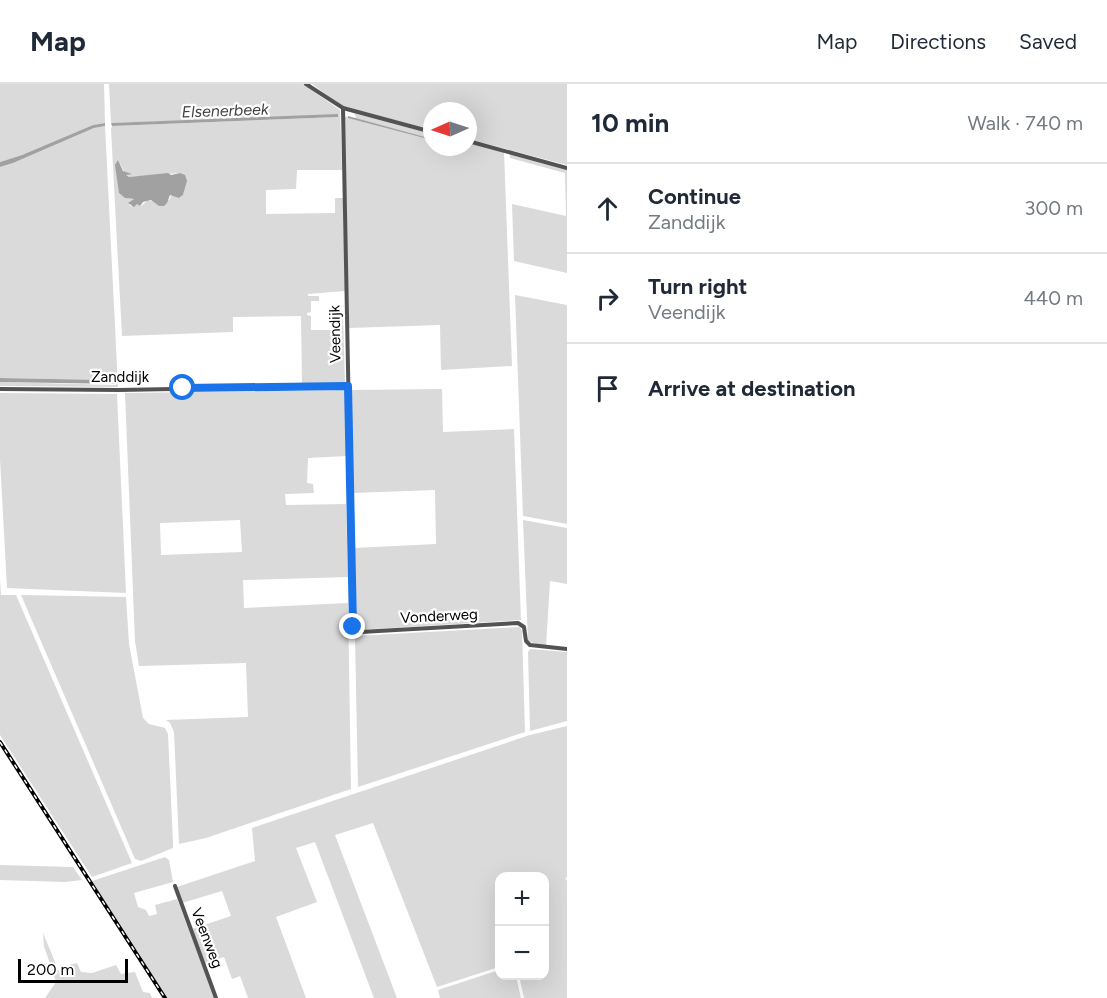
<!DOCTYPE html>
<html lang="en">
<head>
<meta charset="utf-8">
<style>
  :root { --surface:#fff; --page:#f6f6f7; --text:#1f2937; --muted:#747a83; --line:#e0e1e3 }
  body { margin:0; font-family:Figtree,sans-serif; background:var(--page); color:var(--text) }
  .controls { position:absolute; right:18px; bottom:18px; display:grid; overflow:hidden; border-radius:12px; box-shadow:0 6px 24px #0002 }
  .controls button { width:54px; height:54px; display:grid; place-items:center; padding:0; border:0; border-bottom:2px solid var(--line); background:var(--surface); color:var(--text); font:30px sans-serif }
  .compass { position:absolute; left:423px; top:18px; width:54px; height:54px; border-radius:50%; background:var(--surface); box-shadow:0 6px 24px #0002; rotate:267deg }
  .scale { position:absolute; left:18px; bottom:15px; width:110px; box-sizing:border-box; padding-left:6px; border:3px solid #000; border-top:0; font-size:16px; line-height:21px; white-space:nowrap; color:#000; -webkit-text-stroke:4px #fff; paint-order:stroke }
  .stop { position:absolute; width:18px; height:18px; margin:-14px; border:4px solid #1a73e8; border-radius:50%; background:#fff }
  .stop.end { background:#1a73e8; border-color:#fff; box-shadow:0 2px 6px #0008 }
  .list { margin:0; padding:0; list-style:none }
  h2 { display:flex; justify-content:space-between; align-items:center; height:78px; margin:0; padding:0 24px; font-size:26px }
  h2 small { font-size:20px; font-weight:400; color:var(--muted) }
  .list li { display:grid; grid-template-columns:39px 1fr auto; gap:18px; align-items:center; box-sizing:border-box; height:90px; padding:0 24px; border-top:2px solid var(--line) }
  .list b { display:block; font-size:22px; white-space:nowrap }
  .list p { margin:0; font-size:20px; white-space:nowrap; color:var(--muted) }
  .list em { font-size:20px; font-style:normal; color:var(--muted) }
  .icon { flex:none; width:33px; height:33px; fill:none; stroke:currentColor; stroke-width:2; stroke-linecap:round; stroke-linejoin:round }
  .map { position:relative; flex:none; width:567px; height:914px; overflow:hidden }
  header { display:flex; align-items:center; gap:36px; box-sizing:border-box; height:84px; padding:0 30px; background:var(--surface); border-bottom:2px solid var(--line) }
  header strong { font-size:28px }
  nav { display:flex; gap:33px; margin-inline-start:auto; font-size:21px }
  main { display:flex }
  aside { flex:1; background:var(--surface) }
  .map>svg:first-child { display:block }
</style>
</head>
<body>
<header>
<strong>Map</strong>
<nav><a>Map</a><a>Directions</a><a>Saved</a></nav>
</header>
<main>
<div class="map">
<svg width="567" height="914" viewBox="0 0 567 914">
  <rect width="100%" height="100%" fill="#fff"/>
  <g fill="#dadada" fill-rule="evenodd">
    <path d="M0,0h104l1,39 -12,2 -71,30 -22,7z"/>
    <path d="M109,0h194l37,26 2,60h-45l-1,19 -30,1v24l69,-1v-15h8l2,93 -37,3v2h11v5h-8v11l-4,1v2l4,1v14h29l-1,-15h4l2,68 -43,1 -1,-68 -68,1v15l-111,4 -11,-207 1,-3 226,-9v-2l-227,8zM118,76l8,15 3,2 51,-4 6,11 -3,11 -4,3 -7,-4 -3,6 -22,1 -6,5 -4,-2 -6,2 -2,-1 2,-4 3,-2h-5l-10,-6z"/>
    <path d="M312,0h255v81l-99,-26v-28h-36v19l-90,-24z"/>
    <path d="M354,29l78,21v13h36v-4l36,9 8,214 -71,4 -1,-45 -91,3 -5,-212 10,3 2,-2z"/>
    <path d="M105,42l13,261 -118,-1v-4l116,3v-2l-11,-3 -105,-2v-211l13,-4 81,-35z"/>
    <path d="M510,70l57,16v103l-53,-12 -2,-57 54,12 -1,-43 -55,-15z"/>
    <path d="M515,211l52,10v219l-44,-8z"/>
    <path d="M442,305l1,43 71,-3 7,191 -162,10 -4,-5 -1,-77 82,-4 -1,-54 -83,3 -2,-103z"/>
    <path d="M345,306l1,66 -38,2 -1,25 6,1 1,9 -29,1 1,11 60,-1 2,73 -105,3 1,28 104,-5 3,186 -145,49 -27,6 -5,-112 -4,-9 -4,-3 82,-3 -2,-54 -107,3 -4,-25 -10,-248zM240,436l2,32 -81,3 -1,-32z"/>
    <path d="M0,309l117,1 9,199 -119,-5 -7,-129z"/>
    <path d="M523,436l44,8v56l-17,-3 -4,66 -18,-6z"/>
    <path d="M0,494l1,17h15l116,268 -40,14 -92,-142z"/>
    <path d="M21,511l105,2 3,47 14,74 6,6 16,4 3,6 5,109v5l-32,13 -6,-2z"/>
    <path d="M520,543l2,4 3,101 -167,55 -3,-151z"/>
    <path d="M530,565l37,3v69l-37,10 -2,-79z"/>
    <path d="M567,642v151l-2,2 2,1v118h-43l-5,-22h25v-100h-44l-1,91 -62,20 -64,-164 -38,12 62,163h-23l-59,-156 -19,6 21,54 -41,15 30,81h-58l-8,-22 -8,3 -8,-22 -19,6 -13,-34 39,-13 -9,-25 -40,12 -5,-16 78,-26 -3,-33 278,-93z"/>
    <path d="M165,773l4,3 4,22 -39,11 4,14 8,3 3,6 8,-2 -2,-9 22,-6 38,99h-49l-74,-117z"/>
    <path d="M0,781l73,2 9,13 -17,2 -65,-2z"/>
    <path d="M43,849l17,41 3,-3 -2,-4 16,-4 4,9 11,1 24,-8 5,9 14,-2 8,20 7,1 2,5h-107l11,-16 -12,-36z"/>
    <path d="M499,886l1,6h16l5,22h-81l-2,-8z"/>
  </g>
  <g fill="#a1a1a1">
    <path d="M338,30v3l-226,9 -1,-3z"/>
    <path d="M348,32l84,23v1l-84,-22z"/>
    <path d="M105,39v3l-11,2 -81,35 -13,4v-5l22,-7 71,-30z"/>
    <path d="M118,76l5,11 9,3 -6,1 3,2 39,-4 3,2 9,-2 5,2 2,6 -4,14 -4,3 -9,-3 -3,8 -3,3h-5l-8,-6 -8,2 -3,4 -3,-2 -3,3 -6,-4 6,-4 -9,-1 -6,-5 -4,-28z"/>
    <path d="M0,294l105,2 12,4 -117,-2z"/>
  </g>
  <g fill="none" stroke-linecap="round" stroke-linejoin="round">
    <g stroke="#535353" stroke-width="4">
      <path d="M306,0l37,24 89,24"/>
      <path d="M343,24l10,520 8,4 157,-9 6,4 2,14 4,4 37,4"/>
      <path d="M468,57l99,27"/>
      <path d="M0,305l119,1 229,-4"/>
      <path d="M175,802l41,112"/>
    </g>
    <defs>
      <path id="rail" d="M0,658l165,256"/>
    </defs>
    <use href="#rail" stroke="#000" stroke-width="4"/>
    <use href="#rail" stroke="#fff" stroke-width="1.5" stroke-dasharray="4.5" stroke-linecap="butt"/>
  </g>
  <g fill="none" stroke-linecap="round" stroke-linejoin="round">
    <path stroke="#1a73e8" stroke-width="8" d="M183,304l165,-2 5,241"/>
  </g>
  <g text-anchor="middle" stroke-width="4.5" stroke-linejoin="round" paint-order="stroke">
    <g font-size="15" fill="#000" stroke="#fff">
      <text transform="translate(335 250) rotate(-91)" y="5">Veendijk</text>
      <text x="120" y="298">Zanddijk</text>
      <text transform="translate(439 532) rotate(-3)" y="5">Vonderweg</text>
      <text transform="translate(207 854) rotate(69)" y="5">Veenweg</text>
    </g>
    <g font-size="16" font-style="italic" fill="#424242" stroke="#fff">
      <text transform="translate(225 26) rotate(-2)" y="6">Elsenerbeek</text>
    </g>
  </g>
</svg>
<div class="controls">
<button>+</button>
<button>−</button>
</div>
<svg class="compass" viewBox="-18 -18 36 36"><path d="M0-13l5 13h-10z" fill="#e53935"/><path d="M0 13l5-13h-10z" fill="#747a83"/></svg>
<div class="scale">200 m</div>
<div class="stop" style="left:183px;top:304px"></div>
<div class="stop end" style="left:353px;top:543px"></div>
</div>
<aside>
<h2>10 min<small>Walk · 740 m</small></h2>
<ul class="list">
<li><svg class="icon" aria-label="ahead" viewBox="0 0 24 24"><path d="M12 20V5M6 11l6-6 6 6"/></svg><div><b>Continue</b><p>Zanddijk</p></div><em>300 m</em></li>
<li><svg class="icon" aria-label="right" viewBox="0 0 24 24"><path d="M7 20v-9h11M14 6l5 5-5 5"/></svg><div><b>Turn right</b><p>Veendijk</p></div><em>440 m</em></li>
<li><svg class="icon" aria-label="arrive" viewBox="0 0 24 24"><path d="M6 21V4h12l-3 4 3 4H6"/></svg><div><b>Arrive at destination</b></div></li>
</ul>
</aside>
</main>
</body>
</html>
